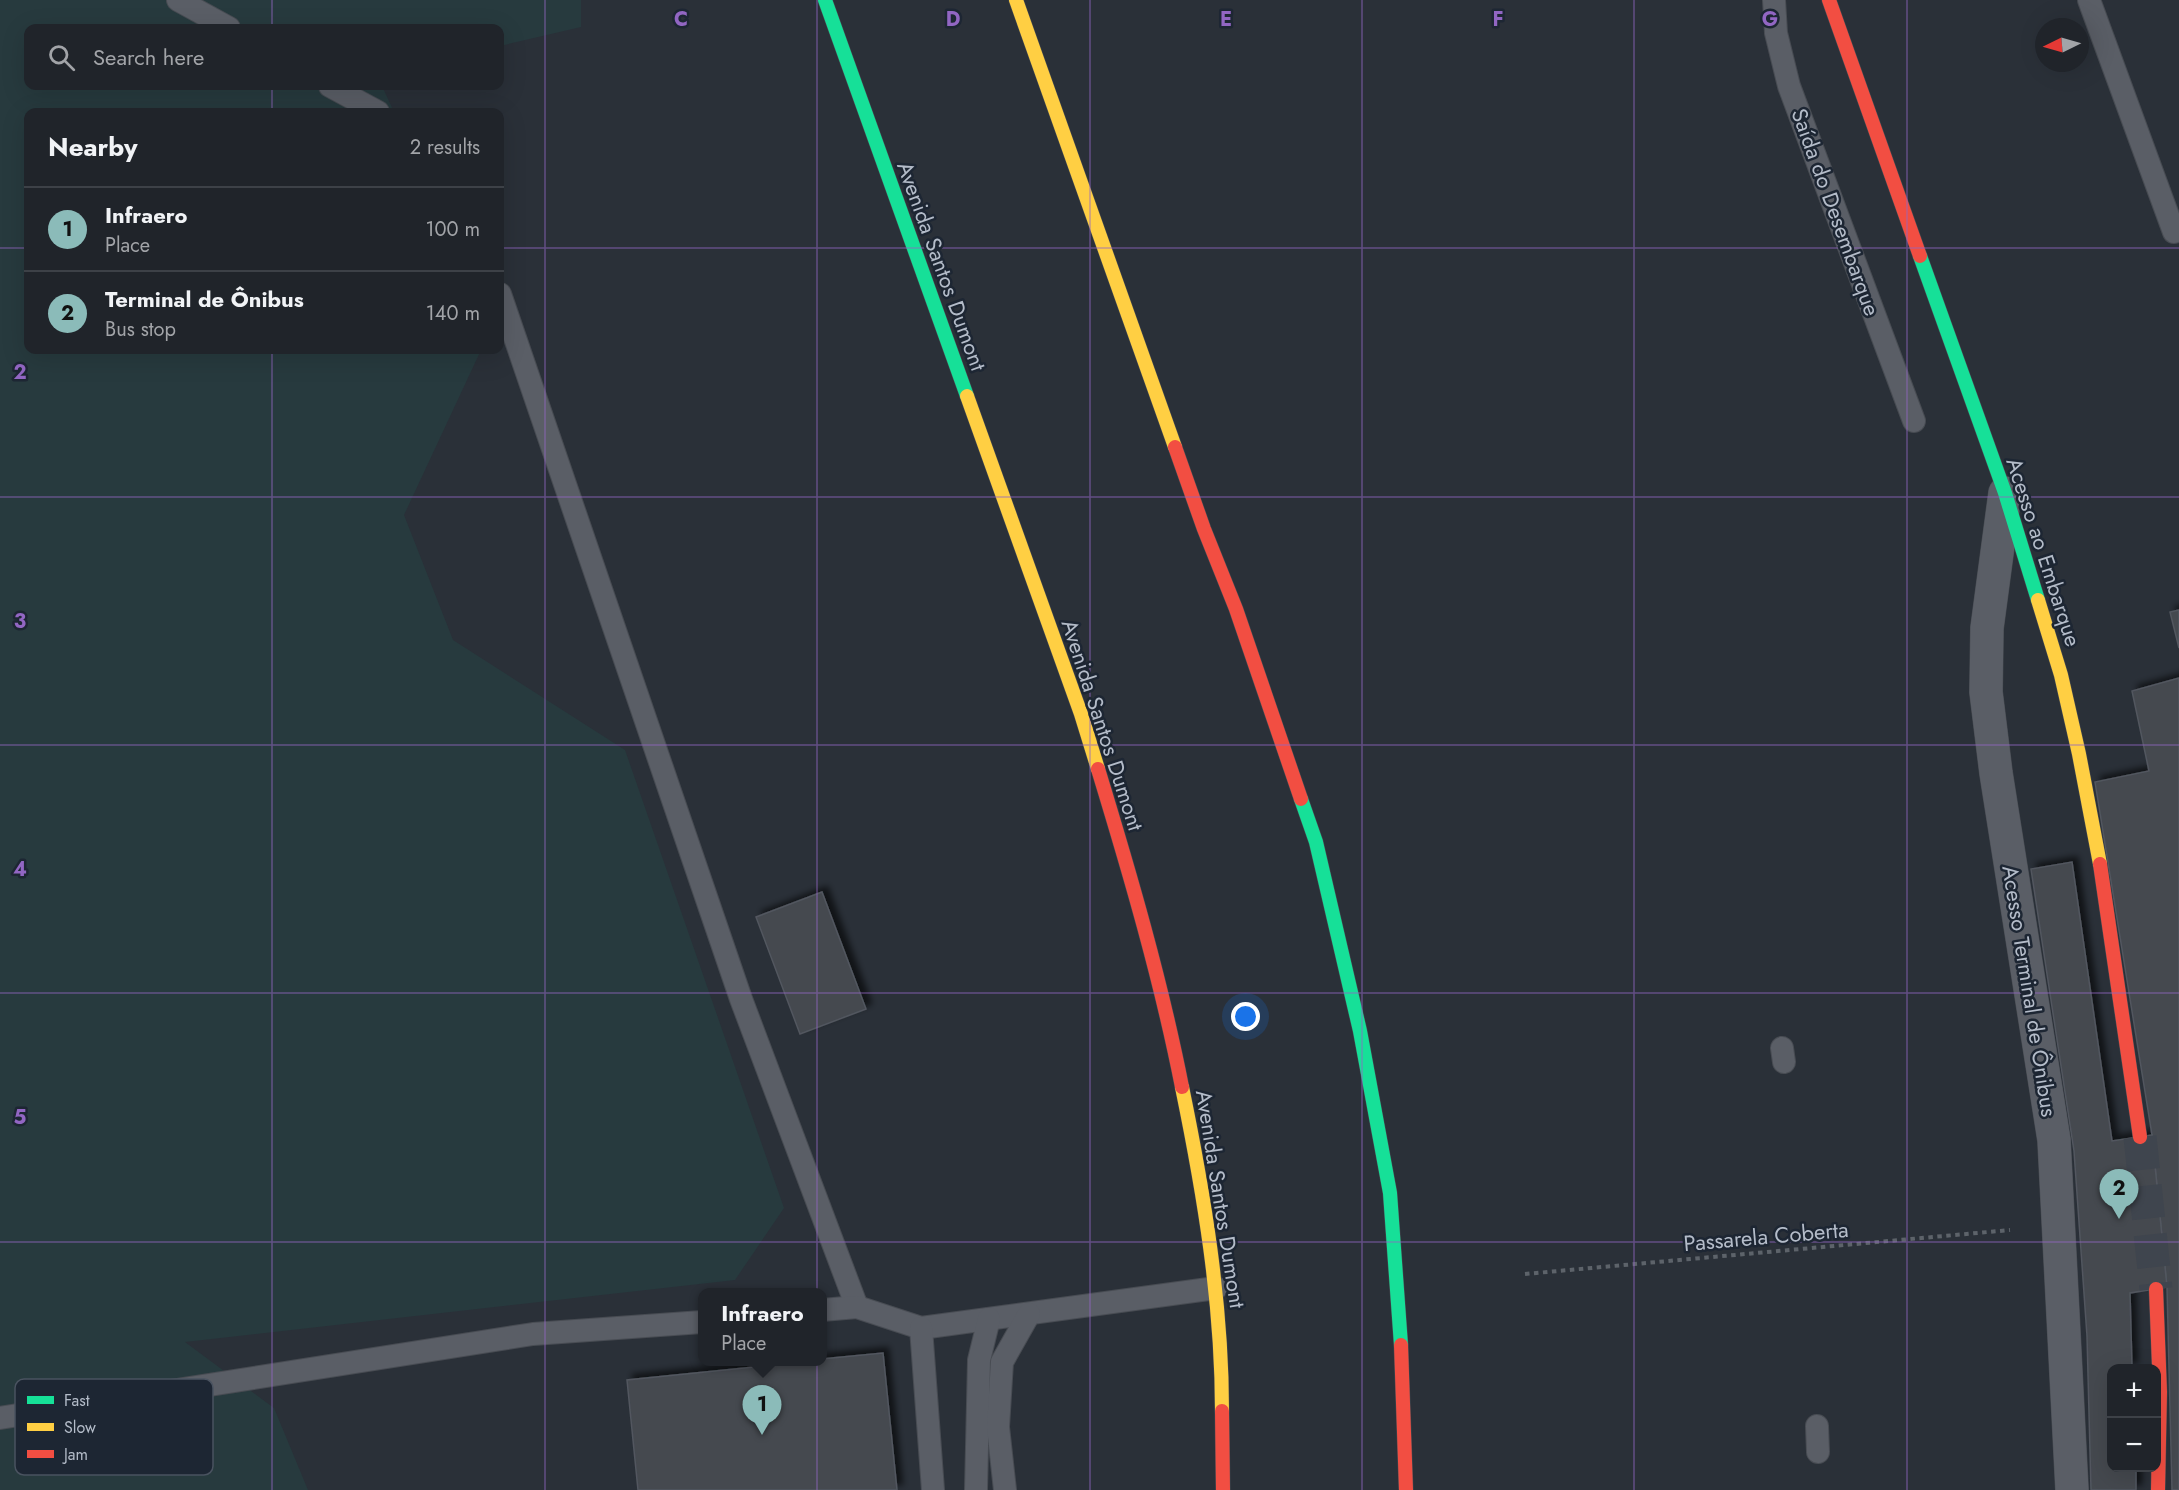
<!DOCTYPE html>
<html lang="en">
<head>
<meta charset="utf-8">
<style>
  :root { --surface:#20242a; --page:#282c32; --text:#f1f3f6; --muted:#a2a4a8; --line:#3d4147; --accent:#8bbbb9 }
  body { margin:0; font-family:Jost,sans-serif; background:var(--page); color:var(--text) }
  .controls { position:absolute; right:18px; bottom:18px; display:grid; overflow:hidden; border-radius:12px; box-shadow:0 6px 24px #0002 }
  .controls button { width:54px; height:54px; display:grid; place-items:center; padding:0; border:0; border-bottom:2px solid var(--line); background:var(--surface); color:var(--text); font:30px sans-serif }
  .compass { position:absolute; left:2035px; top:18px; width:54px; height:54px; border-radius:50%; background:var(--surface); box-shadow:0 6px 24px #0002; rotate:265deg }
  .you { position:absolute; left:1246px; top:1017px; width:21px; height:21px; margin:-15px; border:4px solid #fff; border-radius:50%; background:#1a73e8; box-shadow:0 0 0 9px #1a73e833 }
  .badge { display:grid; place-items:center; width:39px; height:39px; border-radius:50%; background:var(--accent); color:#111; font-size:20px; font-weight:700 }
  .pin { position:absolute; translate:-50% -50px; filter:drop-shadow(0 2px 3px #0008) }
  .pin::after { content:''; position:absolute; top:32px; width:21px; height:18px; background:inherit; clip-path:polygon(0 0,100% 0,50% 100%) }
  .popup { position:absolute; left:698px; top:1288px; width:129px; height:78px; box-sizing:border-box; display:grid; place-content:center; border-radius:12px; background:var(--surface); filter:drop-shadow(0 2px 4px #0005); font-size:20px; white-space:nowrap; color:var(--muted) }
  .popup b { font-size:22px; color:var(--text) }
  .popup::after { content:''; position:absolute; left:50%; top:100%; margin-left:-12px; border:12px solid transparent; border-top-color:var(--surface) }
  .list { margin:0; padding:0; list-style:none }
  h2 { display:flex; justify-content:space-between; align-items:center; height:78px; margin:0; padding:0 24px; font-size:26px }
  h2 small { font-size:20px; font-weight:400; color:var(--muted) }
  .list li { display:grid; grid-template-columns:39px 1fr auto; gap:18px; align-items:center; box-sizing:border-box; height:84px; padding:0 24px; border-top:2px solid var(--line) }
  .list b { display:block; font-size:22px; white-space:nowrap }
  .list p { margin:0; font-size:20px; white-space:nowrap; color:var(--muted) }
  .list em { font-size:20px; font-style:normal; color:var(--muted) }
  .icon { flex:none; width:33px; height:33px; fill:none; stroke:currentColor; stroke-width:2; stroke-linecap:round; stroke-linejoin:round }
  .map { position:relative; flex:none; width:2179px; height:1490px; overflow:hidden }
  .search { position:absolute; background:var(--surface); box-shadow:0 6px 24px #0002; left:24px; top:24px; width:480px; height:66px; display:flex; align-items:center; gap:15px; box-sizing:border-box; padding:0 21px; border-radius:12px; color:var(--muted); font-size:22px }
  .panel { position:absolute; background:var(--surface); box-shadow:0 6px 24px #0002; left:24px; top:108px; width:480px; height:246px; border-radius:12px }
  .map>svg:first-child { display:block }
</style>
</head>
<body>
<div class="map">
<svg width="2179" height="1490" viewBox="0 0 2179 1490">
  <defs>
    <filter id="shadow"><feDropShadow dx="5.5" dy="-5.5" stdDeviation="3" flood-color="#0009"/></filter>
  </defs>
  <rect width="100%" height="100%" fill="#2a3038"/>
  <path fill="#273a3e" d="M0,0h581v27l-81,19v-18h-472v58h354l12,26h-366v238h453l-77,165 49,125 172,110 159,458 -49,72 -550,62 89,66 34,82h-308z"/>
  <g fill="#444950" stroke="#52575f" stroke-width="1.5" filter="url(#shadow)">
    <path d="M2179,610v38l-9,-36z"/>
    <path d="M2179,678v812h-7l-5,-203 -15,-152 -57,-353 54,-11 -17,-80z"/>
    <path d="M2072,862l40,279 40,-6 15,152 -37,6 2,75h-20v100h24v22h-45l-4,-154 -13,-185 -43,-282z"/>
    <path d="M822,892l44,117 -66,25 -44,-117z"/>
    <path d="M883,1353l14,137h-259l-11,-110 175,-18h20v-3z"/>
  </g>
  <g fill="none" stroke-linecap="round" stroke-linejoin="round">
    <path stroke="#3f454e" stroke-width="33" stroke-dasharray="33 16" stroke-linecap="butt" d="M2140,1137l16,152"/>
    <defs>
      <g id="lane">
        <path d="M178,0l51,28"/>
        <path d="M1774,0l2,33 13,53 125,335"/>
        <path d="M2089,0l85,232"/>
        <path d="M330,86l48,26"/>
        <path d="M500,294l241,705 116,308"/>
        <path d="M1782,1048l2,14"/>
        <path d="M822,1310l35,-3 64,21 295,-40"/>
        <path d="M921,1328l12,162"/>
        <path d="M0,1418l533,-84 169,-12"/>
        <path d="M1817,1426l1,26"/>
        <path d="M976,1490l3,-130 10,-41"/>
        <path d="M1005,1490l-7,-63 4,-65 27,-48"/>
      </g>
      <path id="street" d="M2005,493l-18,135 -1,64 10,81 58,367 18,350"/>
      <g id="fast">
        <path d="M825,0l142,396"/>
        <path d="M1920,256l85,237 33,107"/>
        <path d="M1301,799l15,43 44,189 30,162 11,152"/>
      </g>
      <g id="slow">
        <path d="M1016,0l159,447"/>
        <path d="M967,396l114,318 17,55"/>
        <path d="M2038,600l23,75 18,79 21,110"/>
        <path d="M1182,1087c22,107 40,215 40,324"/>
      </g>
      <g id="jam">
        <path d="M1829,0l91,256"/>
        <path d="M1175,447l29,82 32,80 65,190"/>
        <path d="M1098,769c32,105 63,211 84,318"/>
        <path d="M2100,864l40,273"/>
        <path d="M2156,1289l4,103 -2,98"/>
        <path d="M1401,1345l5,145"/>
        <path d="M1222,1411l1,79"/>
      </g>
    </defs>
    <use href="#lane" stroke="#484c53" stroke-width="24"/>
    <use href="#street" stroke="#484c53" stroke-width="34"/>
    <use href="#fast" stroke="#484c53" stroke-width="15"/>
    <use href="#slow" stroke="#484c53" stroke-width="15"/>
    <use href="#jam" stroke="#484c53" stroke-width="15"/>
    <path stroke="#5d636a" stroke-width="4" stroke-dasharray="4.5 4.5" stroke-linecap="butt" d="M1525,1274l485,-44"/>
    <use href="#lane" stroke="#5a5e66" stroke-width="22"/>
    <use href="#street" stroke="#5a5e66" stroke-width="33"/>
    <use href="#fast" stroke="#16e098" stroke-width="14"/>
    <use href="#slow" stroke="#ffcf43" stroke-width="14"/>
    <use href="#jam" stroke="#f24e42" stroke-width="14"/>
  </g>
  <path fill="none" stroke="#9266c3" stroke-width="1.5" stroke-opacity="0.55" d="M272,0v28M545,0v1490M817,0v1490M1090,0v1490M1362,0v1490M1634,0v1490M1907,0v1490M272,86v26M0,248h28M500,248h1679M272,350v1140M0,497h2179M0,745h2179M0,993h2179M0,1242h2179"/>
  <g text-anchor="middle" stroke-width="5" stroke-linejoin="round" paint-order="stroke">
    <g font-size="22" fill="#b4bcc9" stroke="#1d2633">
      <text transform="translate(1836 212) rotate(70)" y="8">Saída do Desembarque</text>
      <text transform="translate(942 266) rotate(70)" y="8">Avenida Santos Dumont</text>
      <text transform="translate(2044 552) rotate(72)" y="8">Acesso ao Embarque</text>
      <text transform="translate(1103 725) rotate(72)" y="8">Avenida Santos Dumont</text>
      <text transform="translate(2030 991) rotate(81)" y="8">Acesso Terminal de Ônibus</text>
      <text transform="translate(1221 1199) rotate(81)" y="8">Avenida Santos Dumont</text>
      <text transform="translate(1766 1236) rotate(-5)" y="8">Passarela Coberta</text>
    </g>
  </g>
  <rect x="15" y="1379" width="198" height="96" rx="9" fill="#1d2633" stroke="#4a5360" stroke-width="1.5"/>
  <rect x="27" y="1396" width="27" height="8" fill="#16e098"/>
  <rect x="27" y="1423" width="27" height="8" fill="#ffcf43"/>
  <rect x="27" y="1450" width="27" height="8" fill="#f24e42"/>
  <g font-size="16" fill="#b4bcc9">
    <text x="64" y="1406">Fast</text>
    <text x="64" y="1433">Slow</text>
    <text x="64" y="1460">Jam</text>
  </g>
  <g font-size="20" text-anchor="middle" font-weight="bold" fill="#9266c3" stroke="#1d2633" stroke-width="5" stroke-linejoin="round" paint-order="stroke">
    <text x="681" y="26">C</text>
    <text x="953" y="26">D</text>
    <text x="1226" y="26">E</text>
    <text x="1498" y="26">F</text>
    <text x="1770" y="26">G</text>
    <text x="20" y="379">2</text>
    <text x="20" y="628">3</text>
    <text x="20" y="876">4</text>
    <text x="20" y="1124">5</text>
  </g>
</svg>
<div class="controls">
<button>+</button>
<button>−</button>
</div>
<svg class="compass" viewBox="-18 -18 36 36"><path d="M0-13l5 13h-10z" fill="#e53935"/><path d="M0 13l5-13h-10z" fill="#a2a4a8"/></svg>
<div class="you"></div>
<div class="pin badge" style="left:762px;top:1435px">1</div>
<div class="popup"><b>Infraero</b>Place</div>
<div class="pin badge" style="left:2119px;top:1219px">2</div>
<div class="search"><svg class="icon" aria-label="search" viewBox="0 0 24 24"><circle cx="10" cy="10" r="6"/><path d="M15 15l6 6"/></svg>Search here</div>
<section class="panel">
<h2>Nearby<small>2 results</small></h2>
<ul class="list">
<li><span class="badge">1</span><div><b>Infraero</b><p>Place</p></div><em>100 m</em></li>
<li><span class="badge">2</span><div><b>Terminal de Ônibus</b><p>Bus stop</p></div><em>140 m</em></li>
</ul>
</section>
</div>
</body>
</html>
